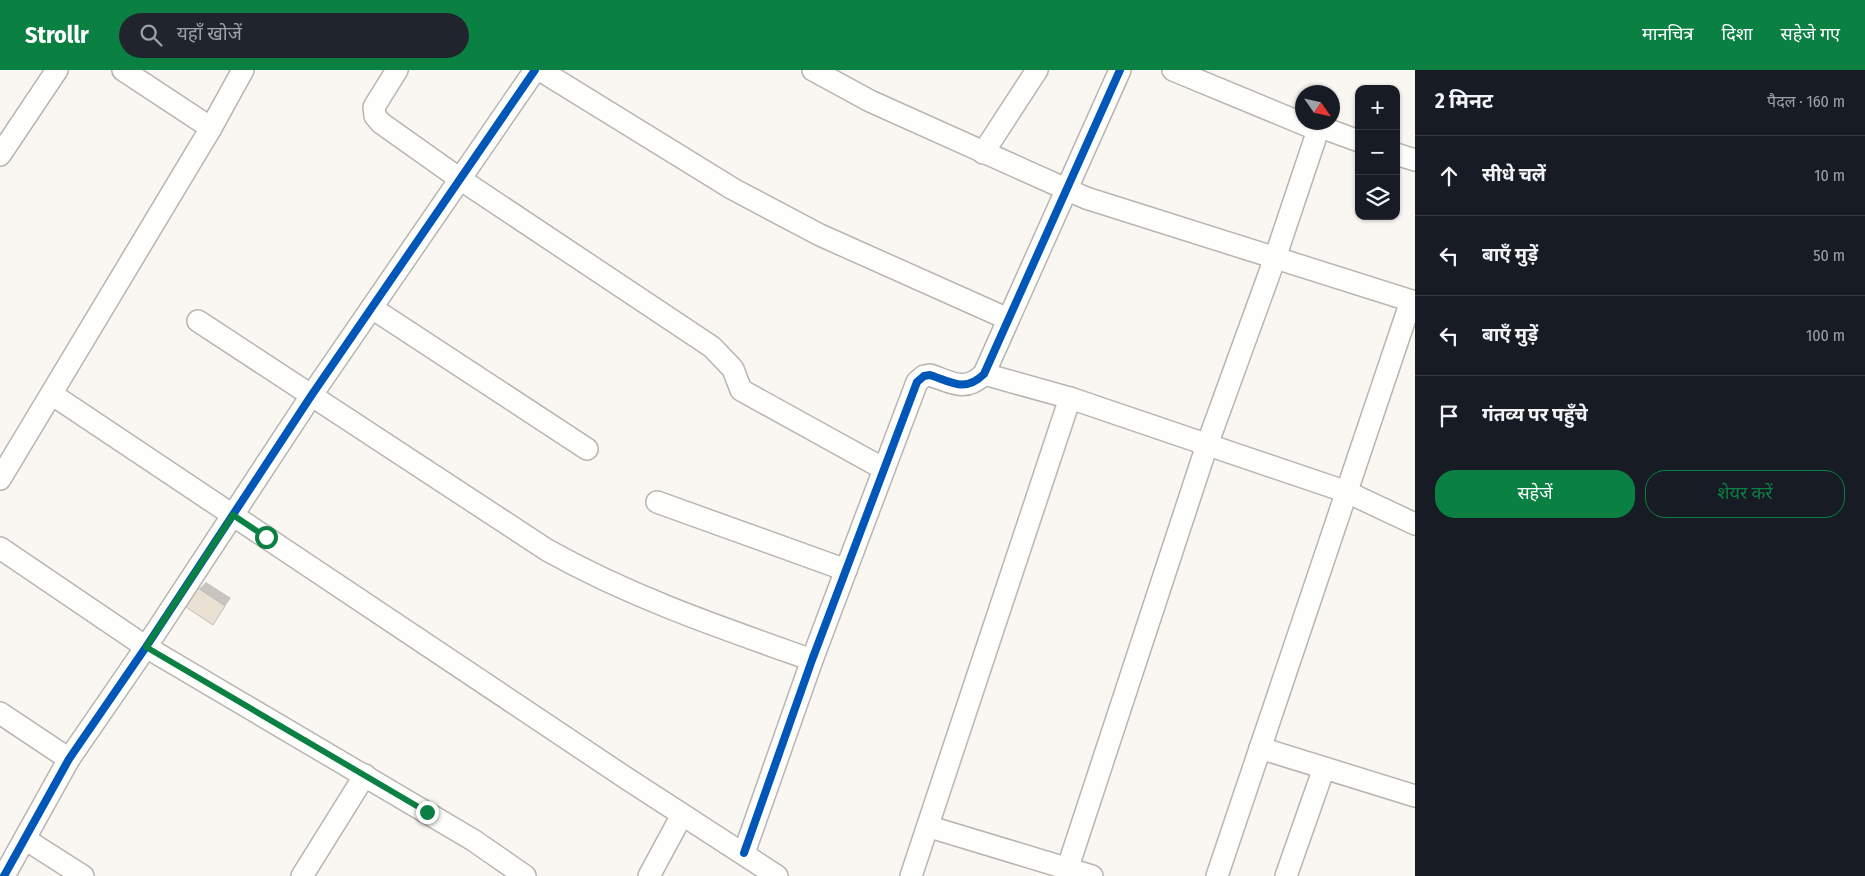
<!DOCTYPE html>
<html lang="hi">
<head>
<meta charset="utf-8">
<style>
  :root { --surface:#171b24; --page:#20242c; --text:#f1f3f6; --muted:#9ea1a6; --line:#363941; --accent:#0b8043 }
  body { margin:0; font-family:"Fira Sans Condensed","Noto Sans Devanagari",sans-serif; background:var(--page); color:var(--text) }
  .controls { position:absolute; right:15px; top:15px; display:grid; overflow:hidden; border-radius:10px; box-shadow:0 1px 4px #0004 }
  .controls button { width:45px; height:45px; display:grid; place-items:center; padding:0; border:0; border-bottom:1px solid var(--line); background:var(--surface); color:var(--text); font:25px sans-serif }
  .compass { position:absolute; left:1295px; top:15px; width:45px; height:45px; border-radius:50%; background:var(--surface); box-shadow:0 1px 4px #0004; rotate:124deg }
  .stop { position:absolute; width:15px; height:15px; margin:-11px; border:4px solid #0b8043; border-radius:50%; background:#fff }
  .stop.end { background:#0b8043; border-color:#fff; box-shadow:0 1px 5px #0008 }
  .list { margin:0; padding:0; list-style:none }
  h2 { display:flex; justify-content:space-between; align-items:center; height:65px; margin:0; padding:0 20px; font-size:21px }
  h2 small { font-size:16px; font-weight:400; color:var(--muted) }
  .list li { display:grid; grid-template-columns:32px 1fr auto; gap:15px; align-items:center; box-sizing:border-box; height:80px; padding:0 20px; border-top:1px solid var(--line) }
  .list b { display:block; font-size:19px; white-space:nowrap }
  .list em { font-size:16px; font-style:normal; color:var(--muted) }
  .actions { display:flex; gap:10px; padding:15px 20px }
  .actions a { flex:1; padding:11px 0; border:1px solid var(--accent); border-radius:20px; text-align:center; font-size:18px; color:var(--accent) }
  .actions .main { background:var(--accent); color:#fff }
  .icon { flex:none; width:28px; height:28px; fill:none; stroke:currentColor; stroke-width:2; stroke-linecap:round; stroke-linejoin:round }
  .map { position:relative; flex:none; width:1415px; height:806px; overflow:hidden }
  header { display:flex; align-items:center; gap:30px; box-sizing:border-box; height:70px; padding:0 25px; background:var(--accent); color:#fff }
  header strong { font-size:24px }
  nav { display:flex; gap:28px; margin-inline-start:auto; font-size:18px }
  .search { width:350px; height:45px; background:var(--page); display:flex; align-items:center; gap:12px; box-sizing:border-box; padding:0 18px; border-radius:28px; color:var(--muted); font-size:19px }
  main { display:flex }
  aside { flex:1; background:var(--surface) }
  .map>svg:first-child { display:block }
</style>
</head>
<body>
<header>
<strong>Strollr</strong>
<div class="search"><svg class="icon" aria-label="search" viewBox="0 0 24 24"><circle cx="10" cy="10" r="6"/><path d="M15 15l6 6"/></svg>यहाँ खोजें</div>
<nav><a>मानचित्र</a><a>दिशा</a><a>सहेजे गए</a></nav>
</header>
<main>
<div class="map">
<svg width="1415" height="806" viewBox="0 0 1415 806">
  <rect width="100%" height="100%" fill="#faf7f2"/>
  <path fill="#0003" d="M206,512l25,16 -18,25 -14,-34z"/>
  <path fill="#eae0d3" stroke="#c1bdb9" d="M198,518l27,18 -12,19 -27,-18z"/>
  <g fill="none" stroke-linecap="round" stroke-linejoin="round">
    <defs>
      <g id="street">
        <path d="M123,0l88,58"/>
        <path d="M397,0l-23,37 1,9 6,7 79,56 252,168 21,22 8,21 143,79"/>
        <path d="M540,0l193,119 87,46 188,84"/>
        <path d="M813,0l57,31 216,97 329,104"/>
        <path d="M1173,0l145,60 8,-1 33,12"/>
        <path d="M983,83l54,-83"/>
        <path d="M1396,84l19,6"/>
        <path d="M0,85l57,-85"/>
        <path d="M372,238l215,141"/>
        <path d="M198,251l349,229c86,48 172,77 265,110"/>
        <path d="M984,304l86,24 277,94 68,32"/>
        <path d="M53,325l573,383 151,98"/>
        <path d="M0,409l211,-351 32,-58"/>
        <path d="M657,432l189,68"/>
        <path d="M0,478l146,99 327,193 52,36"/>
        <path d="M0,643l69,46"/>
        <path d="M1260,678l155,48"/>
        <path d="M930,757l162,49"/>
        <path d="M25,769l58,37"/>
        <path d="M744,783l68,-193 105,-278 7,-6 6,-1c21,7 35,18 54,-1l136,-304"/>
        <path d="M4,806l65,-117 77,-112 165,-251 224,-326"/>
        <path d="M302,806l63,-101"/>
        <path d="M649,806l33,-61"/>
        <path d="M911,806l159,-478"/>
        <path d="M1065,806l142,-431 68,-187 43,-128"/>
        <path d="M1217,806l194,-575"/>
        <path d="M1286,806l38,-108"/>
      </g>
    </defs>
    <use href="#street" stroke="#b8b5b1" stroke-width="24"/>
    <use href="#street" stroke="#fefefd" stroke-width="21"/>
    <defs>
      <g id="cycleway">
        <path d="M744,783l68,-193 105,-278 7,-6 6,-1c21,7 35,18 54,-1l136,-304"/>
        <path d="M4,806l65,-117 77,-112 165,-251 224,-326"/>
      </g>
    </defs>
    <use href="#cycleway" stroke="#fff" stroke-width="11"/>
    <use href="#cycleway" stroke="#0057b8" stroke-width="8"/>
  </g>
  <g fill="none" stroke-linecap="round" stroke-linejoin="round">
    <path stroke="#0b8043" stroke-width="6" d="M266,467l-33,-22 -87,132 281,165"/>
  </g>
</svg>
<div class="controls">
<button>+</button>
<button>−</button>
<button><svg class="icon" aria-label="layers" viewBox="0 0 24 24"><path d="M12 4l9 5-9 5-9-5zM3 14l9 5 9-5"/></svg></button>
</div>
<svg class="compass" viewBox="-18 -18 36 36"><path d="M0-13l5 13h-10z" fill="#e53935"/><path d="M0 13l5-13h-10z" fill="#9ea1a6"/></svg>
<div class="stop" style="left:266px;top:467px"></div>
<div class="stop end" style="left:427px;top:742px"></div>
</div>
<aside>
<h2>2 मिनट<small>पैदल · 160 m</small></h2>
<ul class="list">
<li><svg class="icon" aria-label="ahead" viewBox="0 0 24 24"><path d="M12 20V5M6 11l6-6 6 6"/></svg><div><b>सीधे चलें</b></div><em>10 m</em></li>
<li><svg class="icon" aria-label="left" viewBox="0 0 24 24"><path d="M17 20v-9H6M10 6l-5 5 5 5"/></svg><div><b>बाएँ मुड़ें</b></div><em>50 m</em></li>
<li><svg class="icon" aria-label="left" viewBox="0 0 24 24"><path d="M17 20v-9H6M10 6l-5 5 5 5"/></svg><div><b>बाएँ मुड़ें</b></div><em>100 m</em></li>
<li><svg class="icon" aria-label="arrive" viewBox="0 0 24 24"><path d="M6 21V4h12l-3 4 3 4H6"/></svg><div><b>गंतव्य पर पहुँचे</b></div></li>
</ul>
<div class="actions"><a class="main">सहेजें</a><a>शेयर करें</a></div>
</aside>
</main>
</body>
</html>
